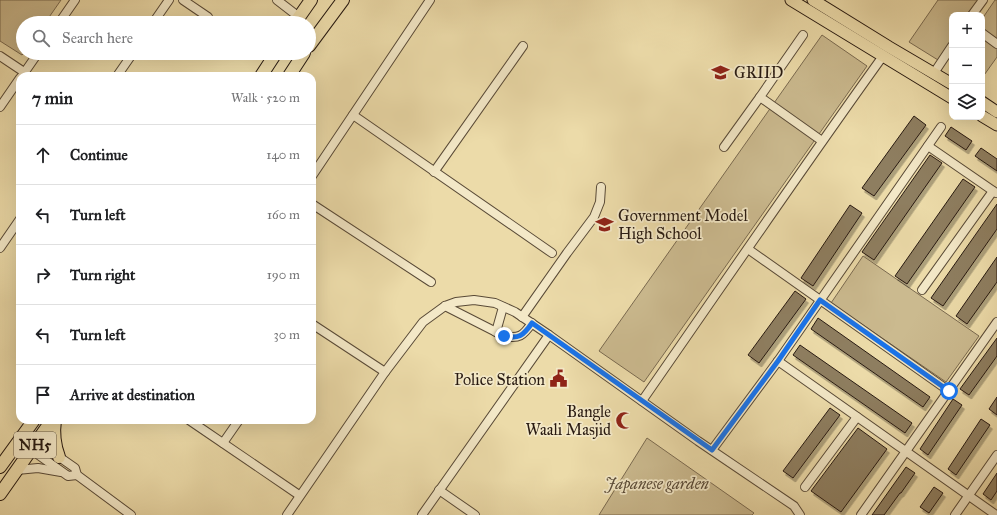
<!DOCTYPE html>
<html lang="en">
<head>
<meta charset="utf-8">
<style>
  :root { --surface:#fff; --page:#f2f2f2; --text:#202124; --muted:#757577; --line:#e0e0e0 }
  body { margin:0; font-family:"IM FELL Great Primer",serif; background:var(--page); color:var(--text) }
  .controls { position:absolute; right:12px; top:12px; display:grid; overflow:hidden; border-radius:8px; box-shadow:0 4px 16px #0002 }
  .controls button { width:36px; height:36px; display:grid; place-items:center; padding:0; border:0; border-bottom:1px solid var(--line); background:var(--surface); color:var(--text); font:20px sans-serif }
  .stop { position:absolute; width:12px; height:12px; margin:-9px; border:3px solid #1a73e8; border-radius:50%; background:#fff }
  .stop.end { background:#1a73e8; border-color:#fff; box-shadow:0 1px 4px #0008 }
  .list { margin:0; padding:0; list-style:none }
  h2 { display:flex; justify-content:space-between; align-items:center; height:52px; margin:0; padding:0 16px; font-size:17px }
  h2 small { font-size:13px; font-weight:400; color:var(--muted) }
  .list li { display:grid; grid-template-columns:26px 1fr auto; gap:12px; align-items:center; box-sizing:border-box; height:60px; padding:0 16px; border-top:1px solid var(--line) }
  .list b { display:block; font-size:15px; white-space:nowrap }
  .list em { font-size:13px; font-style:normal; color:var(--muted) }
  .icon { flex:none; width:22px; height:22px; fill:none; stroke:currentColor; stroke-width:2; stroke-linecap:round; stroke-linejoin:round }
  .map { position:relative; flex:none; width:997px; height:515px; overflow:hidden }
  .search { position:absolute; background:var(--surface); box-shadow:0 4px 16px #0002; left:16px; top:16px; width:300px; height:44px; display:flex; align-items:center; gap:10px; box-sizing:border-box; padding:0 14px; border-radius:22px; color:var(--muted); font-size:15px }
  .panel { position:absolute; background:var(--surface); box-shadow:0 4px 16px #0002; left:16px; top:72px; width:300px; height:352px; border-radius:12px }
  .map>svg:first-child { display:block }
</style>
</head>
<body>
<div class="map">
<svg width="997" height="515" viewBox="0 0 997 515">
  <defs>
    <filter id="shadow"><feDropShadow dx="2.5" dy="4" stdDeviation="0" flood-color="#0004"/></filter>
  </defs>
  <rect width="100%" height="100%" fill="#ecdba9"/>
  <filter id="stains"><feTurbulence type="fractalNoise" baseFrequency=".005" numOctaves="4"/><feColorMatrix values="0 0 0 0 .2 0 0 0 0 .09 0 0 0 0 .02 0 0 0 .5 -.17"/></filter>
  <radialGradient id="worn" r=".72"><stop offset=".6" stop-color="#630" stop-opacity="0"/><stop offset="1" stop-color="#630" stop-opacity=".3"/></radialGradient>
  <g fill="#cbba8f" stroke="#7a6a50">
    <path d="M0,0h61l-16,23h-22l1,30 -2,2 -22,-14z"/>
    <path d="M938,0h41l-10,15h-17v25l-14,20 -29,-18z"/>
    <path d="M995,0h2v57l-15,21v-59z"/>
    <path d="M822,35l45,31 -223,316 -45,-31z"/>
    <path d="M863,256l116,80 -33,46 -115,-79z"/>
    <path d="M647,438l107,75 -2,2h-153z"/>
  </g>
  <g fill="#8e7e60" stroke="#281a11" filter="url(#shadow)">
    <path d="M914,116l12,9 -52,71 -12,-8z"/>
    <path d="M951,127l21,14 -6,9 -21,-14z"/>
    <path d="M981,148l16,11v12l-22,-15z"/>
    <path d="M930,155l12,8 -68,97 -12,-8z"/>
    <path d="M963,179l12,8 -68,97 -12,-8z"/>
    <path d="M997,204v25l-54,77 -12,-8z"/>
    <path d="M850,205l12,8 -49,73 -12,-8z"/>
    <path d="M997,257v25l-30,42 -11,-8z"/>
    <path d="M795,291l11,8 -47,64 -11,-8z"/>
    <path d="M818,318l112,79 -7,10 -112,-78z"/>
    <path d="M997,338v18l-28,39 -9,-6z"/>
    <path d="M800,345l112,78 -7,10 -112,-78z"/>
    <path d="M997,397v18l-8,-6z"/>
    <path d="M953,399l9,6 -34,50 -8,-6z"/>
    <path d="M830,408l10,7 -47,63 -10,-7z"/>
    <path d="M981,419l9,6 -34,50 -8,-6z"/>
    <path d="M858,428l29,21 -46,63 -30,-21z"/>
    <path d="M906,467l9,6 -14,20h-1l-16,22h-12z"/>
    <path d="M997,473v18l-6,9 -8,-6z"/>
    <path d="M934,487l9,6 -14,20 -9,-6z"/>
  </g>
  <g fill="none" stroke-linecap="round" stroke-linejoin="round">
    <defs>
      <g id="minor">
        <path d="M183,0l25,17"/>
        <path d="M277,0l22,17"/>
        <path d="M972,15l11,-15"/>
        <path d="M59,23l16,-23"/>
        <path d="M153,23l16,-23"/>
        <path d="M982,33l15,11"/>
        <path d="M803,35l-43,62 62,44"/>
        <path d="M0,56l24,16"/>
        <path d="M934,73l18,-27"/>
        <path d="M22,76l16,-23"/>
        <path d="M117,76l16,-23"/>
        <path d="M0,107l20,-29"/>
        <path d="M353,115l199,138"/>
        <path d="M928,146l68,47"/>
        <path d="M724,147l36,-50"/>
        <path d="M434,172l89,-126"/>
        <path d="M312,176l118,-176"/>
        <path d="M312,204l119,78"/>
        <path d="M0,248l20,-29"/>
        <path d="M748,249l201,142"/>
        <path d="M922,290l71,-99"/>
        <path d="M445,306l59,30c15,3 19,0 28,-13"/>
        <path d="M522,317l45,-64 27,-36 6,-15 1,-15"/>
        <path d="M312,324l73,48"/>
        <path d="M496,332l7,-25"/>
        <path d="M778,361l218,154"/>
        <path d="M642,401c80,-115 159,-231 241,-345"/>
        <path d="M189,420l110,75"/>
        <path d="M25,433l50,35 2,7 54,40"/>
        <path d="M19,441l49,35 9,-1"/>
        <path d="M223,443l16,-23"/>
        <path d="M712,450l66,-89 163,-234"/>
        <path d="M17,470l21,-2 23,4"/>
        <path d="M805,487l52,-70"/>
        <path d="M439,490l36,25"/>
        <path d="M287,515l98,-143 38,-50 22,-16 11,-4 18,-2 21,3 20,9 34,23 149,106 96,65 6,9"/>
        <path d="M422,515l127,-180"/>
        <path d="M861,515l136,-193"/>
        <path d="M955,515l42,-60"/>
      </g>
      <g id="major">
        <path d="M791,0l161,98"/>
        <path d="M813,0l76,47 63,37"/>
        <path d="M982,102l15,10"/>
        <path d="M982,116l15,9"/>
      </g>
      <g id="highway">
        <path d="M295,23l16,-23"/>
        <path d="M309,46l34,-46"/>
        <path d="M261,76l15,-23"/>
        <path d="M289,76l15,-23"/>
        <path d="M55,420c-2,14 -1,24 4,37"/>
        <path d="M0,467l34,-47"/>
        <path d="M0,494l52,-74"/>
      </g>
    </defs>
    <use href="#minor" stroke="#594a37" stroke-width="10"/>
    <use href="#major" stroke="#281a11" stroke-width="13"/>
    <use href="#highway" stroke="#281a11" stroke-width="14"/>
    <use href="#minor" stroke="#f3e8c7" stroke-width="8"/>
    <use href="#major" stroke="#ecdba9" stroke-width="11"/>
    <use href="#highway" stroke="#ecdba9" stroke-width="12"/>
  </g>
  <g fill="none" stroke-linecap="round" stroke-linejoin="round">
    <path stroke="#1a73e8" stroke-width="5" d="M504,336c15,3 19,0 28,-13l180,127 66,-89 42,-61 129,91"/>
  </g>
  <defs>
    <symbol id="university-bare" viewBox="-9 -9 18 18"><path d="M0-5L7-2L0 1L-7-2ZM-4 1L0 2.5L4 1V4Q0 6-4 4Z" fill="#8f2418" stroke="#f3e8c7" stroke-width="2.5" paint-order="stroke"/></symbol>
    <symbol id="school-bare" viewBox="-9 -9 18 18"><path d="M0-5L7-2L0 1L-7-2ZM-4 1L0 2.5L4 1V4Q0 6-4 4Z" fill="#8f2418" stroke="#f3e8c7" stroke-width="2.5" paint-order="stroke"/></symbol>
    <symbol id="civic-bare" viewBox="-9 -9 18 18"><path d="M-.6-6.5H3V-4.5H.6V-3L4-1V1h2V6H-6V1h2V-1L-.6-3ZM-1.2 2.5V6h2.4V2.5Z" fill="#8f2418" stroke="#f3e8c7" stroke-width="2.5" paint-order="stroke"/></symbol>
    <symbol id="mosque-bare" viewBox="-9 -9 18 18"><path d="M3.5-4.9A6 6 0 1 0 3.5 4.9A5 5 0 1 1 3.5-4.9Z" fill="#8f2418" stroke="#f3e8c7" stroke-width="2.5" paint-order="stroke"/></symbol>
  </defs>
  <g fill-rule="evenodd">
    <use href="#university-bare" x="708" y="60" width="25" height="25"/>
    <use href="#school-bare" x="592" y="212" width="25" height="25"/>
    <use href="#civic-bare" x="546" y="366" width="25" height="25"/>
    <use href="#mosque-bare" x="612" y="408" width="25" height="25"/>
  </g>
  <g text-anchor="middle" stroke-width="3.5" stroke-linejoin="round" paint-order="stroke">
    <rect fill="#f3e8c7" stroke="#655848" stroke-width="1" x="14" y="432" width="42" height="26" rx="3"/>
    <g font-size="15" font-weight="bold" fill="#281a11">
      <text x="35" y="450">NH5</text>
    </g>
    <g font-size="16" fill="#281a11" stroke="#f3e8c7" text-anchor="start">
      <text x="734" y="78">GRIID</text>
      <text x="618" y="221">Government Model<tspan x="618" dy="18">High School</tspan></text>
      <text x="545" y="385" text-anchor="end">Police Station</text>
      <text x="611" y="417" text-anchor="end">Bangle<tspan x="611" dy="18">Waali Masjid</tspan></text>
    </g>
    <g font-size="16" font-style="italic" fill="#594a37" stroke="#f3e8c7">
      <text x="657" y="489">Japanese garden</text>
    </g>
  </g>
  <rect width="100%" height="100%" filter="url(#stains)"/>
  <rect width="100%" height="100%" fill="url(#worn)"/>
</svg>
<div class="controls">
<button>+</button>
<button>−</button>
<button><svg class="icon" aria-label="layers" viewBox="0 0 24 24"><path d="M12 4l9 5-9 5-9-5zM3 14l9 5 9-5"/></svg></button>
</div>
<div class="stop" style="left:949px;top:391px"></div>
<div class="stop end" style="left:504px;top:336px"></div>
<div class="search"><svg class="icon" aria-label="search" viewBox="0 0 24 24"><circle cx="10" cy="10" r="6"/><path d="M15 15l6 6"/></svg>Search here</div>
<section class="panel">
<h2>7 min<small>Walk · 520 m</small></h2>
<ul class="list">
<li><svg class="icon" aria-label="ahead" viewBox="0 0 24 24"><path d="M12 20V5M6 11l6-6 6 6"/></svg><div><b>Continue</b></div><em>140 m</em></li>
<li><svg class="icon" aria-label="left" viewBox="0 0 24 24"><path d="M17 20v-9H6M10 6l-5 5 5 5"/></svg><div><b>Turn left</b></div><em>160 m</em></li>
<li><svg class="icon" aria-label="right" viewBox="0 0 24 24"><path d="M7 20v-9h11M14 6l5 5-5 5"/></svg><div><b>Turn right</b></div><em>190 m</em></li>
<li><svg class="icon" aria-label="left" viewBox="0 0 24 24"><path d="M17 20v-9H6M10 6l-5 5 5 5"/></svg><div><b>Turn left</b></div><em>30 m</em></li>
<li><svg class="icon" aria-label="arrive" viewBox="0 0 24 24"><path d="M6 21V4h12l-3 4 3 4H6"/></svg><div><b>Arrive at destination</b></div></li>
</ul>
</section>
</div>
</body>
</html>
